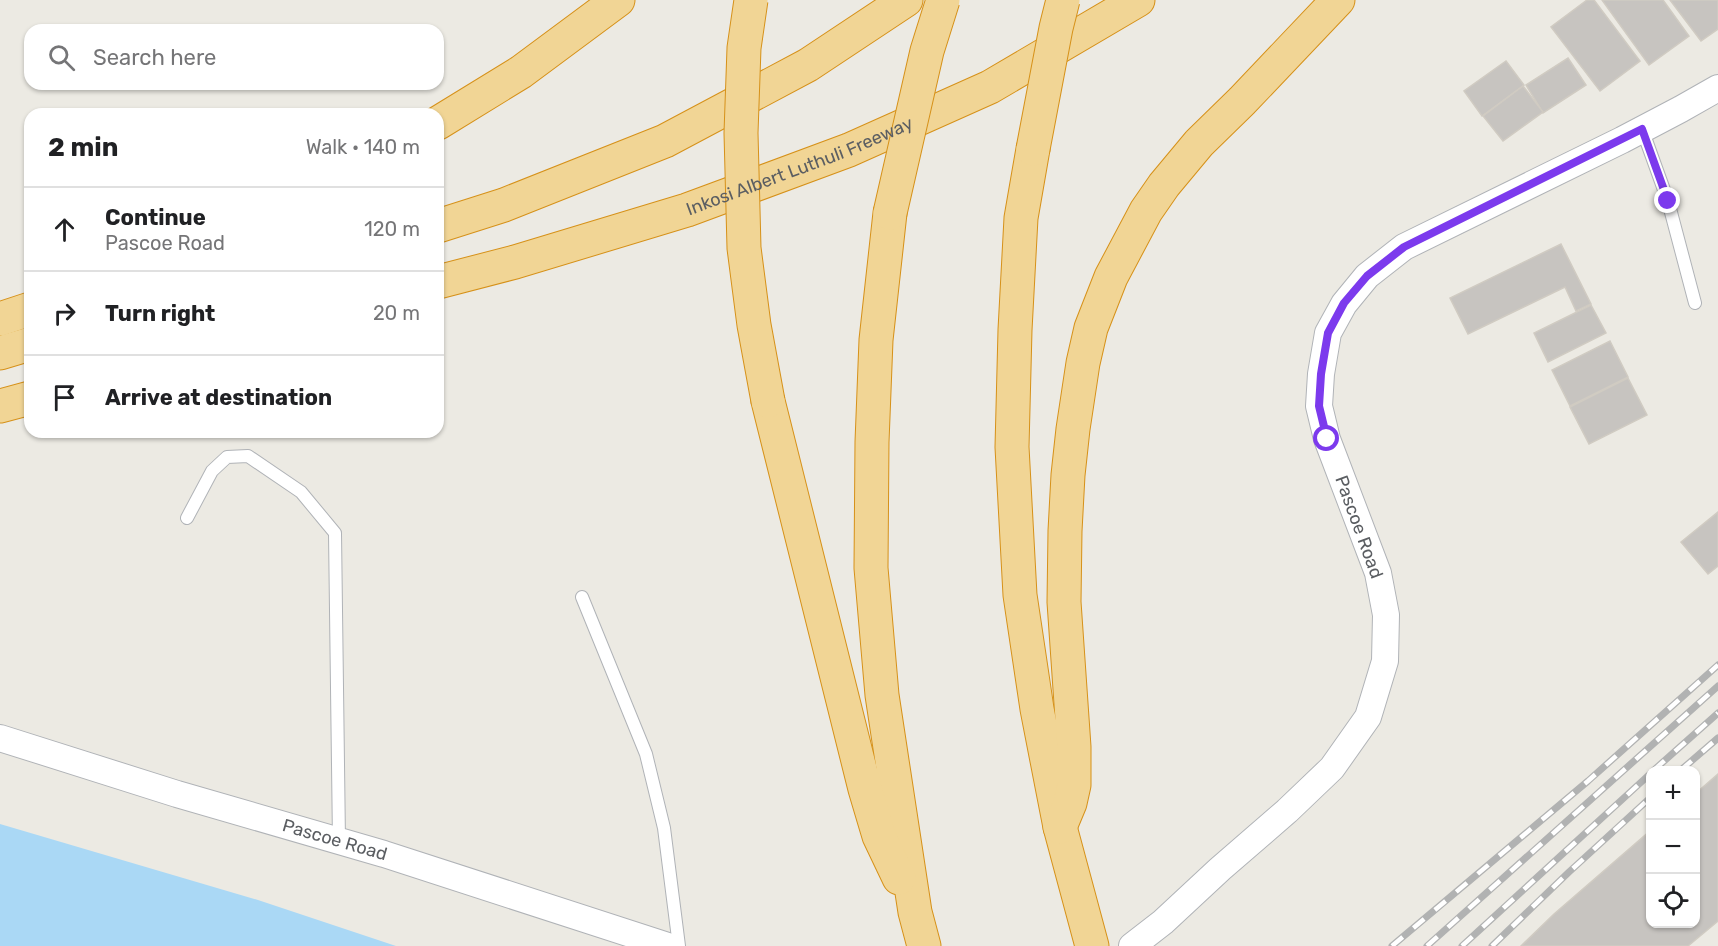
<!DOCTYPE html>
<html lang="en">
<head>
<meta charset="utf-8">
<style>
  :root { --surface:#fff; --page:#f6f6f6; --text:#202124; --muted:#757577; --line:#e0e0e0 }
  body { margin:0; font-family:Rubik,sans-serif; background:var(--page); color:var(--text) }
  .controls { position:absolute; right:18px; bottom:18px; display:grid; overflow:hidden; border-radius:12px; box-shadow:0 2px 4px #0004 }
  .controls button { width:54px; height:54px; display:grid; place-items:center; padding:0; border:0; border-bottom:2px solid var(--line); background:var(--surface); color:var(--text); font:30px sans-serif }
  .stop { position:absolute; width:18px; height:18px; margin:-14px; border:4px solid #7c3aed; border-radius:50%; background:#fff }
  .stop.end { background:#7c3aed; border-color:#fff; box-shadow:0 2px 6px #0008 }
  .list { margin:0; padding:0; list-style:none }
  h2 { display:flex; justify-content:space-between; align-items:center; height:78px; margin:0; padding:0 24px; font-size:26px }
  h2 small { font-size:20px; font-weight:400; color:var(--muted) }
  .list li { display:grid; grid-template-columns:39px 1fr auto; gap:18px; align-items:center; box-sizing:border-box; height:84px; padding:0 24px; border-top:2px solid var(--line) }
  .list b { display:block; font-size:22px; white-space:nowrap }
  .list p { margin:0; font-size:20px; white-space:nowrap; color:var(--muted) }
  .list em { font-size:20px; font-style:normal; color:var(--muted) }
  .icon { flex:none; width:33px; height:33px; fill:none; stroke:currentColor; stroke-width:2; stroke-linecap:round; stroke-linejoin:round }
  .map { position:relative; flex:none; width:1718px; height:946px; overflow:hidden }
  .search { position:absolute; background:var(--surface); box-shadow:0 2px 4px #0004; left:24px; top:24px; width:420px; height:66px; display:flex; align-items:center; gap:15px; box-sizing:border-box; padding:0 21px; border-radius:18px; color:var(--muted); font-size:22px }
  .panel { position:absolute; background:var(--surface); box-shadow:0 2px 4px #0004; left:24px; top:108px; width:420px; height:330px; border-radius:18px }
  .map>svg:first-child { display:block }
</style>
</head>
<body>
<div class="map">
<svg width="1718" height="946" viewBox="0 0 1718 946">
  <rect width="100%" height="100%" fill="#eceae3"/>
  <path fill="#aad8f5" d="M0,824l258,76 138,46h-396z"/>
  <g fill="#c7c4c0" stroke="#d0cbc2" stroke-width="1.5">
    <path d="M1587,0h7l46,61 -40,30 -49,-64z"/>
    <path d="M1602,0h61l26,36 -40,29z"/>
    <path d="M1670,0h48v29l-17,12z"/>
    <path d="M1568,58l18,27 -43,28 -17,-28z"/>
    <path d="M1506,61l18,24 -42,31 -18,-25z"/>
    <path d="M1523,86l20,26 -40,29 -20,-25z"/>
    <path d="M1561,244l30,60 -15,7 -11,-24 -97,47 -18,-36z"/>
    <path d="M1591,305l15,28 -58,29 -14,-29z"/>
    <path d="M1610,341l18,36 -58,29 -18,-36z"/>
    <path d="M1628,378l19,37 -58,29 -19,-37z"/>
    <path d="M1718,512v54l-10,8 -27,-32z"/>
    <path d="M1718,774v147l-30,25h-167l33,-32 96,-83v93h46v-131z"/>
  </g>
  <g fill="none" stroke-linecap="round" stroke-linejoin="round">
    <defs>
      <g id="service">
        <path d="M1642,129l26,72 27,102"/>
        <path d="M187,518l25,-47 15,-14 21,-1 53,36 34,41 4,308"/>
        <path d="M582,597l64,157 18,74 15,118"/>
      </g>
      <g id="minor">
        <path id="s1" d="M0,738l177,56 207,60 284,92"/>
        <path d="M1132,946l31,-24 57,-53 67,-58 45,-43 36,-51 17,-56 1,-46 -8,-42 -51,-134 -8,-33 2,-32 7,-41 16,-29 23,-28 37,-29 218,-107 59,-31 37,-21"/>
      </g>
      <g id="motorway">
        <path d="M438,123l83,-51 97,-72"/>
        <path d="M1033,149l-12,69 -6,112 -3,117 8,148 17,114 23,118 32,119"/>
        <path d="M890,213l-14,127 -4,102 -1,126 11,127 33,217 9,34"/>
        <path d="M438,226l66,-21 161,-64 143,-76 98,-65"/>
        <path id="s2" d="M438,282l77,-20 172,-52 162,-60 141,-63 148,-87"/>
        <path d="M0,319l30,-10"/>
        <path d="M0,353l30,-9"/>
        <path d="M768,401l97,388 14,47 20,42"/>
        <path d="M0,406l30,-8"/>
        <path d="M1060,827l10,-24 4,-18v-38l-10,-145 1,-71 3,-56 5,-46 10,-66 8,-35 20,-51 35,-66 18,-26 35,-42 43,-42 96,-101"/>
      </g>
    </defs>
    <use href="#service" stroke="#b0b3b7" stroke-width="14"/>
    <use href="#minor" stroke="#b0b3b7" stroke-width="28"/>
    <use href="#motorway" stroke="#d69119" stroke-width="35"/>
    <use href="#service" stroke="#fff" stroke-width="12"/>
    <use href="#minor" stroke="#fff" stroke-width="26"/>
    <use href="#motorway" stroke="#f1d595" stroke-width="33"/>
    <defs>
      <g id="rail">
        <path d="M1654,770l64,-57"/>
        <path d="M1681,770l37,-32"/>
        <path d="M1392,946l196,-165 130,-116"/>
        <path d="M1427,946l291,-260"/>
        <path d="M1462,946l188,-172"/>
        <path d="M1492,946l77,-74 81,-74"/>
      </g>
    </defs>
    <use href="#rail" stroke="#b1b2b2" stroke-width="7"/>
    <use href="#rail" stroke="#fff" stroke-width="4.5" stroke-dasharray="14" stroke-linecap="butt"/>
    <defs>
      <g id="motorway-bridge">
        <path d="M751,0l-7,48 -3,85 3,115 10,77 14,76"/>
        <path d="M1033,149l23,-121 7,-28"/>
        <path d="M890,213l37,-162 16,-51"/>
      </g>
    </defs>
    <use href="#motorway-bridge" stroke="#d69119" stroke-width="35" stroke-linecap="butt"/>
    <use href="#motorway-bridge" stroke="#f1d595" stroke-width="33"/>
  </g>
  <g fill="none" stroke-linecap="round" stroke-linejoin="round">
    <path stroke="#7c3aed" stroke-width="8" d="M1327,439l-8,-33 2,-32 7,-41 16,-30 23,-27 37,-29 238,-118 26,72"/>
  </g>
  <g text-anchor="middle" stroke-width="6" stroke-linejoin="round" paint-order="stroke">
    <g font-size="18" fill="#5b5e62" stroke="#fff">
      <text dy="6" stroke="none"><textPath href="#s2" startOffset="380">Inkosi Albert Luthuli Freeway</textPath></text>
      <text transform="translate(1359 527) rotate(70)" y="6">Pascoe Road</text>
      <text dy="6" stroke="none"><textPath href="#s1" startOffset="350">Pascoe Road</textPath></text>
    </g>
  </g>
</svg>
<div class="controls">
<button>+</button>
<button>−</button>
<button><svg class="icon" aria-label="locate" viewBox="0 0 24 24"><circle cx="12" cy="12" r="6"/><path d="M12 2v4M12 18v4M2 12h4M18 12h4"/></svg></button>
</div>
<div class="stop" style="left:1327px;top:439px"></div>
<div class="stop end" style="left:1668px;top:201px"></div>
<div class="search"><svg class="icon" aria-label="search" viewBox="0 0 24 24"><circle cx="10" cy="10" r="6"/><path d="M15 15l6 6"/></svg>Search here</div>
<section class="panel">
<h2>2 min<small>Walk · 140 m</small></h2>
<ul class="list">
<li><svg class="icon" aria-label="ahead" viewBox="0 0 24 24"><path d="M12 20V5M6 11l6-6 6 6"/></svg><div><b>Continue</b><p>Pascoe Road</p></div><em>120 m</em></li>
<li><svg class="icon" aria-label="right" viewBox="0 0 24 24"><path d="M7 20v-9h11M14 6l5 5-5 5"/></svg><div><b>Turn right</b></div><em>20 m</em></li>
<li><svg class="icon" aria-label="arrive" viewBox="0 0 24 24"><path d="M6 21V4h12l-3 4 3 4H6"/></svg><div><b>Arrive at destination</b></div></li>
</ul>
</section>
</div>
</body>
</html>
